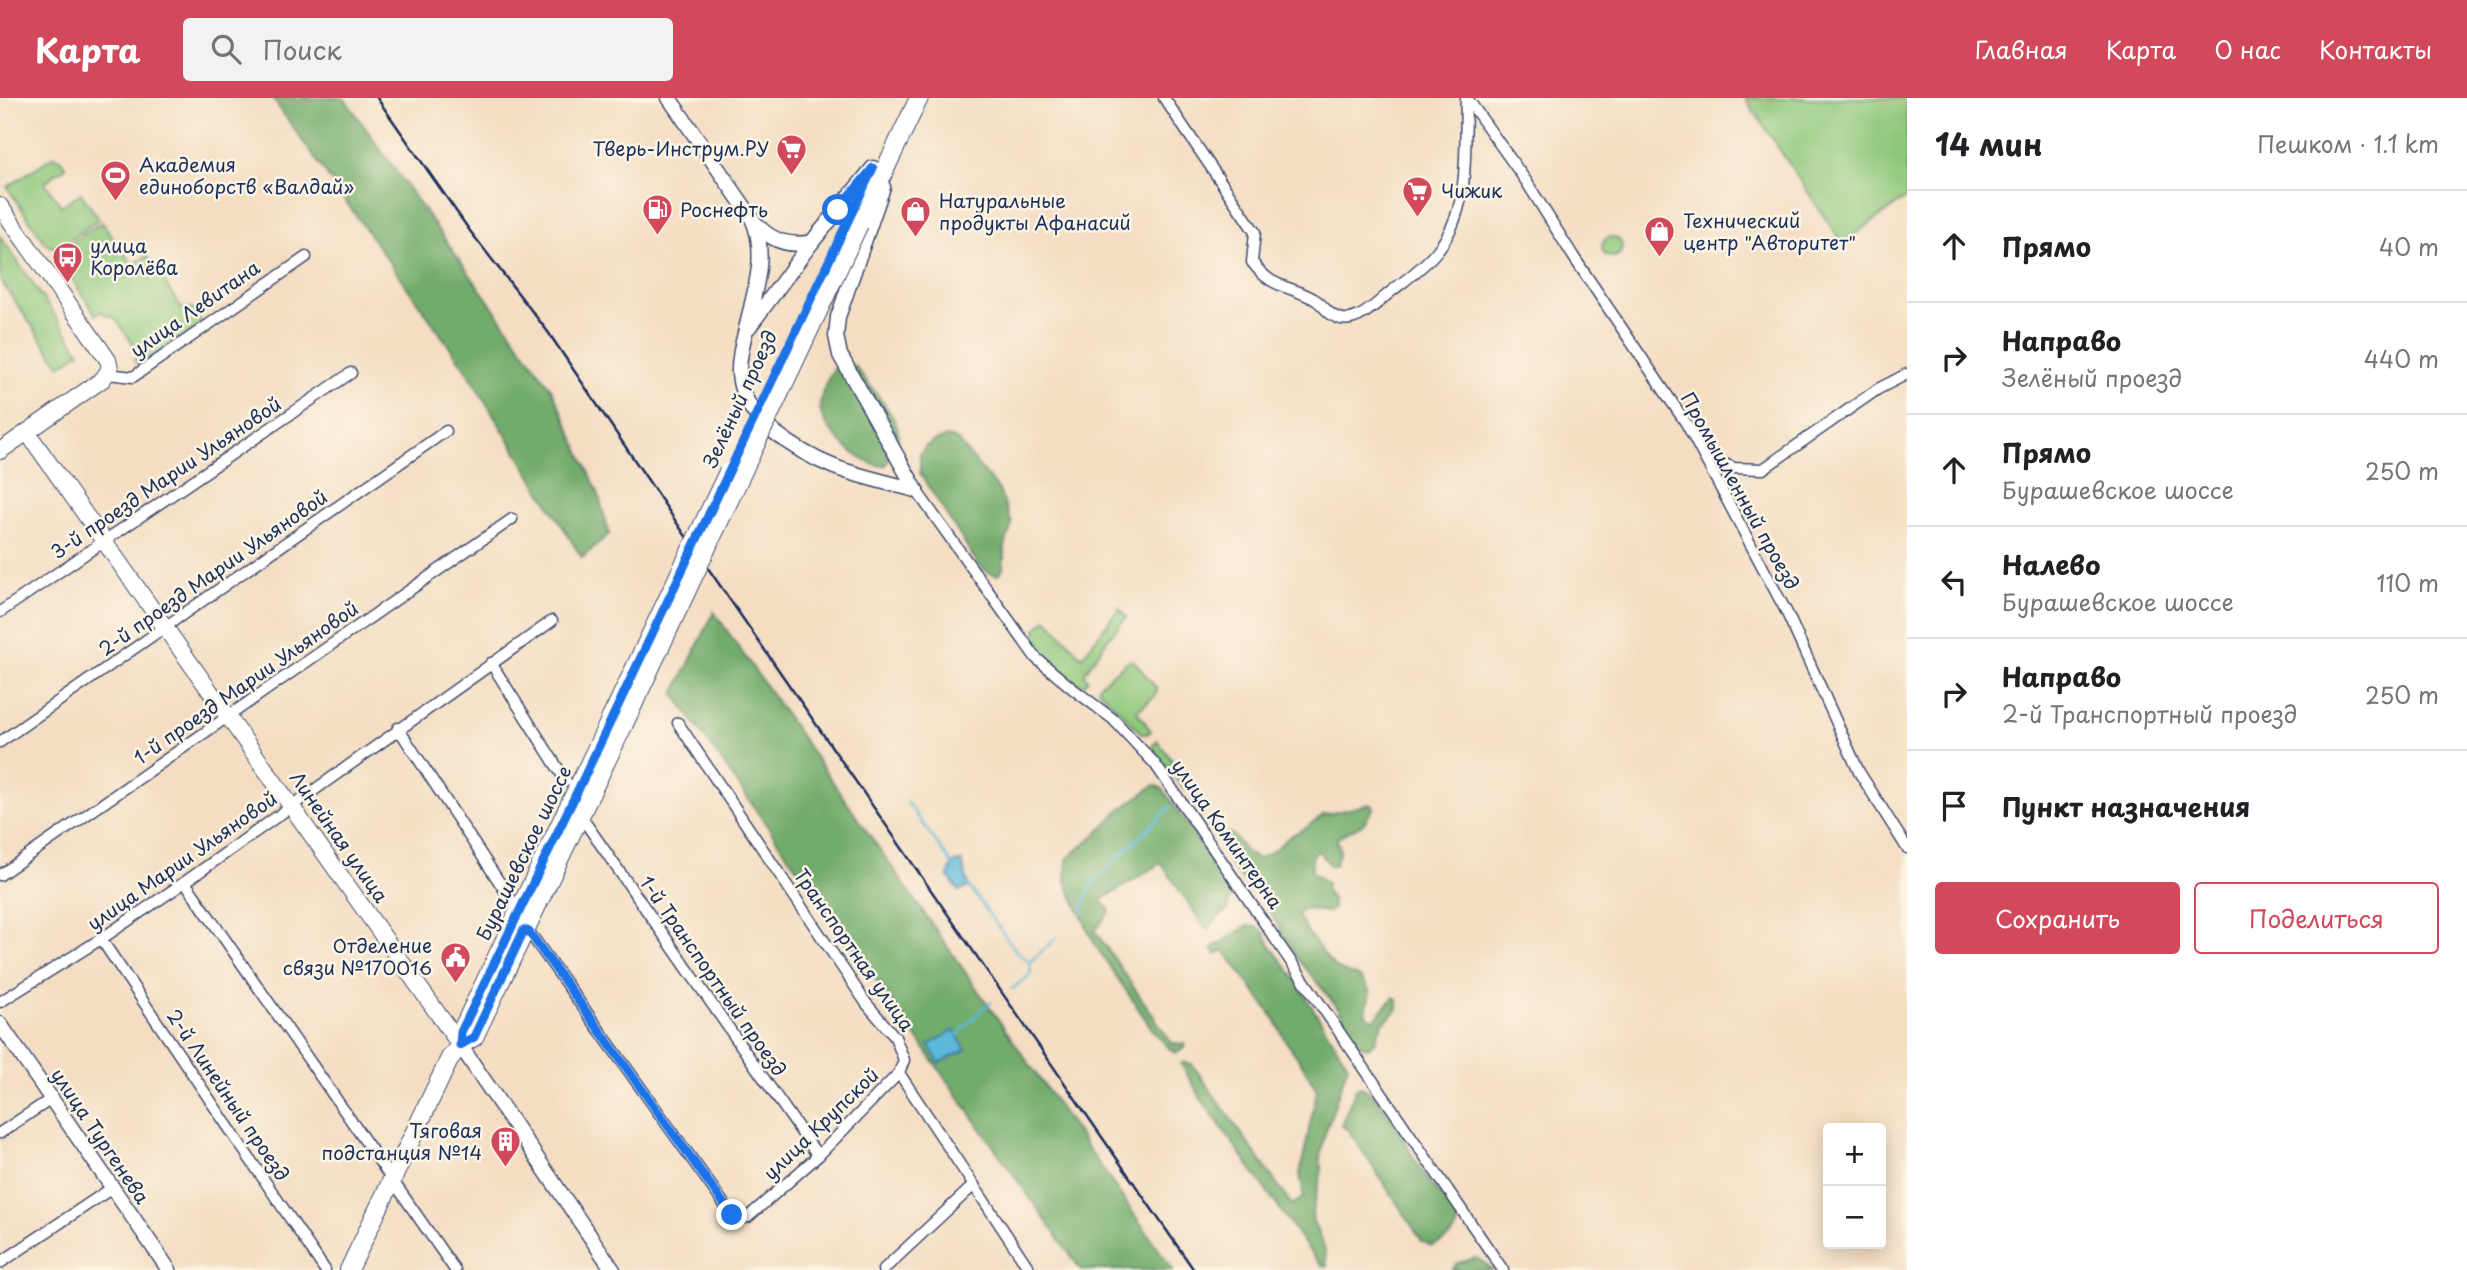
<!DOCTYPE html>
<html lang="ru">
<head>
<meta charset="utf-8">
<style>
  :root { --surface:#fff; --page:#f2f2f2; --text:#202124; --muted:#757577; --line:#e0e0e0; --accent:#d1495b }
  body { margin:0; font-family:"Playpen Sans",sans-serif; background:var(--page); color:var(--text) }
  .controls { position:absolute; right:21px; bottom:21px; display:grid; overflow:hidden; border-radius:7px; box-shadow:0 4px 18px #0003 }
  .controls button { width:63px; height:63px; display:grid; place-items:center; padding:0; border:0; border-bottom:2px solid var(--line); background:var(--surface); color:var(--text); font:35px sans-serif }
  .stop { position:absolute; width:21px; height:21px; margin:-16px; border:5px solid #1a73e8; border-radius:50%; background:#fff }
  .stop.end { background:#1a73e8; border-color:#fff; box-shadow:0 2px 7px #0008 }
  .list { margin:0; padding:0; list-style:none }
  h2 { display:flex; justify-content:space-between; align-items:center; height:91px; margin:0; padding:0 28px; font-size:30px }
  h2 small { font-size:23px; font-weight:400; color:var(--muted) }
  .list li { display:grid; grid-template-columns:46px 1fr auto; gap:21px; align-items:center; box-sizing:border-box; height:112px; padding:0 28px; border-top:2px solid var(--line) }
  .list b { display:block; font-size:26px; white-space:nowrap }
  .list p { margin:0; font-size:23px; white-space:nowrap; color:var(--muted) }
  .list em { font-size:23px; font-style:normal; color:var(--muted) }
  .actions { display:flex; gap:14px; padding:21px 28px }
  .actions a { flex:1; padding:16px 0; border:2px solid var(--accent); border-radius:7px; text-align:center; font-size:24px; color:var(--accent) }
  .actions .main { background:var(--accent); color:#fff }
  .icon { flex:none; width:38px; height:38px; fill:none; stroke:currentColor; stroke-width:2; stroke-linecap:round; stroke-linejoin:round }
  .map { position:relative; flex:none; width:1907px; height:1172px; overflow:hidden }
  header { display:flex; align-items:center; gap:42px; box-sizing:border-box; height:98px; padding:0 35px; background:var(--accent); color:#fff }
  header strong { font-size:33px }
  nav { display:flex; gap:38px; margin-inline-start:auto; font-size:24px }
  .search { width:490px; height:63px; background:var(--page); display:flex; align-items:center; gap:18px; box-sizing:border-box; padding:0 24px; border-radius:7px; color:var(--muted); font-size:26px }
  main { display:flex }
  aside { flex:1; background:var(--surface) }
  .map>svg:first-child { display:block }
</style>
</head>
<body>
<header>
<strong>Карта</strong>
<div class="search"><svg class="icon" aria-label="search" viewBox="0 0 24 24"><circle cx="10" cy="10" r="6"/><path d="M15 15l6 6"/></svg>Поиск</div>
<nav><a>Главная</a><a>Карта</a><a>О нас</a><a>Контакты</a></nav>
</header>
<main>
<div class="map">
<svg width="1907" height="1172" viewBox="0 0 1907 1172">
  <rect width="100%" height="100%" fill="#fcf5e5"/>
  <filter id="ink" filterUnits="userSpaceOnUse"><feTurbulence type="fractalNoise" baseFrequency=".0143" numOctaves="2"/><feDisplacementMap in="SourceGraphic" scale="14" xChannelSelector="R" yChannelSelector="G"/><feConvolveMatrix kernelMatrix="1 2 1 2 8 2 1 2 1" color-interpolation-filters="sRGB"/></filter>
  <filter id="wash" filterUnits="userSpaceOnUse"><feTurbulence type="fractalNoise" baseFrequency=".00686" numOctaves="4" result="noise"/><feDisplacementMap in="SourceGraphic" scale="28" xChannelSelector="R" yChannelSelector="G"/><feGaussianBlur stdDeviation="1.57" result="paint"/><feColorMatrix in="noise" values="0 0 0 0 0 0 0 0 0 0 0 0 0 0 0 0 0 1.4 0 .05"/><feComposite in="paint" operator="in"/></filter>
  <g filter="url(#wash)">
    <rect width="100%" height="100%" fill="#f4ddc2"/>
    <g fill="#8ec77a" stroke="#547b6c" stroke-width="2">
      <path d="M1745,0h162v99l-65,46z"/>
      <path d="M54,58l6,3 6,8 -21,15 16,24 20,-13 18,26 -42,30 -11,-5 -39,-57z"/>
      <path d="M102,124l31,43 14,-9 35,53 11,-1 7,12v7l-60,41 -6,-8 6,-6 -26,-37 -8,-2 -5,-4 -5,4 -38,-57 4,-4 -2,-3z"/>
      <path d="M0,138l80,116 -20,14 -60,-86z"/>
      <circle cx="1612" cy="149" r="10"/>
      <path d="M1119,510l8,9 -18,20 -25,37 4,5 -5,7 -14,-7 -36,-39 4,-12 10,-9 35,38z"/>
      <path d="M1128,563h6l23,28 -1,6 -19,16 14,20 -4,3h-5l-44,-45 2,-5z"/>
      <path d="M1157,642l34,47 -3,2 -5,-1 -31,-41z"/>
    </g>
    <g fill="#72ac6a" stroke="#466e64" stroke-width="2">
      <path d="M272,0h72l208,292 46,102 11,42 -27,24 -118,-191z"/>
      <path d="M836,268h19c11,17 47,53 43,72 -2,9 -8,18 -12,27 -21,5 -60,-32 -65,-52 -4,-13 7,-37 15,-47z"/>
      <path d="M948,339l9,3 42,50 13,34 -7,22 -2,23 -5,6 -9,-2 -11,-9 -58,-91v-19l6,-8 8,-5z"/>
      <path d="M714,514l459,658h-92l-407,-576z"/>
      <path d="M1155,687l8,4 49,72 18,35 -2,14 -11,8 -9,11h-2l-45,-66 -59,37 8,11 -15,20 77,112 13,1 -1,4 -7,5 -5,-2 -17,-18 -60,-88 -29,-63 1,-23 38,-33 13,-15z"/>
      <path d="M1370,706l4,3 -10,16 -27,15 3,13 -5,14 -4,1c-6,-5 -7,-12 -14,-15l-5,6v15l15,11 -1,8 6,8 1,9 -4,4c-11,0 -18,-5 -30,0l-1,4c6,11 31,49 42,54 19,9 17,0 30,22l-4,21 3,4 5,2c7,-5 13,-16 20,-22l4,3v9l-16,15 -7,18 -7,6 -13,-6 -16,-33 -41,-50 -29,-49 2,-13 -9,-10c-23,2 -31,-25 -42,-42l8,-12 4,1 14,18 12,7 16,-9 16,-14 17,-9 16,-12z"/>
      <path d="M1247,828l9,1 8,5 6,13 21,28 57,92 -24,72 -4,22 2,11 -10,42 1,10 11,24 3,20 -5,-1 -8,-8 -110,-154 -23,-39 4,-2 7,2 100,141 12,-8 -4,-23 17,-84 -17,-29 -15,-21 -9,-19 -52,-71 -8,4 -4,-6z"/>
      <path d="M1360,989c28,8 52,77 73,100 9,10 25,22 25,36 -1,13 -17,20 -27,23l-9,-5 -73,-110 -8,-6 15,-37z"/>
      <path d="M1475,1160l9,4 9,8h-41l5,-7z"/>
    </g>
    <g fill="#5cb9da" stroke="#3c749c" stroke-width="2">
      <path d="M962,764l7,25 -10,4 -11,-15 5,-13z"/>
      <path d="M954,932l12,20 -27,13 -10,-18z"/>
    </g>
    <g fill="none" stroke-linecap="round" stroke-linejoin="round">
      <g stroke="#5cb9da" stroke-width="2.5">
        <path d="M907,704l48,66"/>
        <path d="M967,786l49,67 14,11"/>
        <path d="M1081,816l10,-29 79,-78"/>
        <path d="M1012,891l19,-15 -1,-12 27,-25"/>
        <path d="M957,937l26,-27 8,-6"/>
      </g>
    </g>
  </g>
  <g filter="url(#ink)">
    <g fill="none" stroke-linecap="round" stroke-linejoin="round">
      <defs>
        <g id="minor">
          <path d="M1164,0l91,134 -3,30c21,28 35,22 62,37 8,4 12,13 20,17 21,13 43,-14 59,-26 15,-12 31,-23 44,-39 35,-43 27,-101 29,-153"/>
          <path d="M1467,0l59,83 47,75 113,167 101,190 72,159 48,76"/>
          <path d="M108,276l25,3 173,-120"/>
          <path d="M1704,357l30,13 29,1 115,-80 29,-15"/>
          <path d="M916,392l120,168 37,31 40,30 42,45 348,506"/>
          <path d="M0,514l351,-239"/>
          <path d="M491,565l75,118"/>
          <path d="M678,625l188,280 29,34 9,23 -5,13 131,197"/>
          <path d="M398,630l117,178 5,2"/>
          <path d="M0,644l446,-311"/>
          <path d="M580,717l238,341"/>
          <path d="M0,777l512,-356"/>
          <path d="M185,784l270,388"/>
          <path d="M524,832l5,2 203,283 7,4 9,-2 70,-61 81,-83"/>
          <path d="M101,841l224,331"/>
          <path d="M0,904l101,-63 84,-57 367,-261"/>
          <path d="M0,1035l51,-34"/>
          <path d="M0,1165l112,-75"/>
          <path d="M883,1172l91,-85"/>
        </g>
        <g id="tertiary">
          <path d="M669,0l83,120c14,31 6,61 -2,94 -4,20 -12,42 -11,62 2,25 16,43 35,58 49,38 84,43 142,58"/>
          <path d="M883,89l-45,130 -2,19 4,19 76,135"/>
          <path d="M756,126c15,17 34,23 56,18"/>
          <path d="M749,229l63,-85 61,-74"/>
          <path d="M0,926l169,246"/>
          <path d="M460,947l153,225"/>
        </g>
        <g id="secondary">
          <path d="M0,108l108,154 2,8 -7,11 -103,72"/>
          <path d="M27,334l433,613"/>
        </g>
        <g id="primary">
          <path d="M859,126l60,-126"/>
          <path d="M460,947l1,-13 150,-314"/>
          <path d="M349,1172l101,-212 10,-13 14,-8 150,-313"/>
        </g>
      </defs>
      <use href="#minor" stroke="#3c496d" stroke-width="13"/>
      <use href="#tertiary" stroke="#3c496d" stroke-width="17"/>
      <use href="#secondary" stroke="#3c496d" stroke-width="18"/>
      <use href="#primary" stroke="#3c496d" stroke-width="20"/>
      <use href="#minor" stroke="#fff" stroke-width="10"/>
      <use href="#tertiary" stroke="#fff" stroke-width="14"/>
      <use href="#secondary" stroke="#fff" stroke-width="16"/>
      <use href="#primary" stroke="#fff" stroke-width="18"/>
      <path stroke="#1b2f5e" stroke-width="2.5" d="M377,0l93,133 78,101 135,200 511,738"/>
      <defs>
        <g id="primary-bridge">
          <path d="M611,620l117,-246"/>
          <path d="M624,626l235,-500"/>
        </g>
      </defs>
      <use href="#primary-bridge" stroke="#3c496d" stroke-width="20" stroke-linecap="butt"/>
      <use href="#primary-bridge" stroke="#fff" stroke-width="18"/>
    </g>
  </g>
  <g fill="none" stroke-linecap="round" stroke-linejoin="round" filter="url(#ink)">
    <path stroke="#1a73e8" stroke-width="9" d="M732,1117l-203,-283 -5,-2 -50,107 -14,8 1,-13 117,-242 295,-622 -35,42"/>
  </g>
  <defs>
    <symbol id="supermarket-pin" viewBox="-11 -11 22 30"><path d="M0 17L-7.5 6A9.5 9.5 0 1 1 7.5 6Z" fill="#d1495b" stroke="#fcf5e5"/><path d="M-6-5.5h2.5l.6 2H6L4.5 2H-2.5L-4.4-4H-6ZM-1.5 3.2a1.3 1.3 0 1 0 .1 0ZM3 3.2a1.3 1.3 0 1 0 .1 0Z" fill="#fff"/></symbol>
    <symbol id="stadium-pin" viewBox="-11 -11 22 30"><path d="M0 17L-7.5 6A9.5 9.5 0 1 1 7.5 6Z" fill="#d1495b" stroke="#fcf5e5"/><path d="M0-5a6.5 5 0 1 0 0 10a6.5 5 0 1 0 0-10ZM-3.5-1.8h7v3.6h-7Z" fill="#fff"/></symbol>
    <symbol id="fuel-pin" viewBox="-11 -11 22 30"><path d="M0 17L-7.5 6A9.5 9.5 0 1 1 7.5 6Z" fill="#d1495b" stroke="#fcf5e5"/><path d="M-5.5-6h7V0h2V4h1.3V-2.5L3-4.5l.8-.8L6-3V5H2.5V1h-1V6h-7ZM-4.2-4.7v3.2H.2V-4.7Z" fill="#fff"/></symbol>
    <symbol id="shop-pin" viewBox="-11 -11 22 30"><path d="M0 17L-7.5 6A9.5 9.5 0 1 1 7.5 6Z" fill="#d1495b" stroke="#fcf5e5"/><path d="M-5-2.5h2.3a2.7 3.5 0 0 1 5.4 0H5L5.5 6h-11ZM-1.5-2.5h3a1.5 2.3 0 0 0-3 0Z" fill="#fff"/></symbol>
    <symbol id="bus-pin" viewBox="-11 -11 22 30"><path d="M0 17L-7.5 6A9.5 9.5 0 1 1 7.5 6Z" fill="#d1495b" stroke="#fcf5e5"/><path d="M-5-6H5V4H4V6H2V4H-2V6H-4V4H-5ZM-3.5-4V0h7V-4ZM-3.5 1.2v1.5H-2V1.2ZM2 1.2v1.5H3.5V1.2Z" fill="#fff"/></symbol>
    <symbol id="civic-pin" viewBox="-11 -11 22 30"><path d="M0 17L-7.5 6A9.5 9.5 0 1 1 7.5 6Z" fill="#d1495b" stroke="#fcf5e5"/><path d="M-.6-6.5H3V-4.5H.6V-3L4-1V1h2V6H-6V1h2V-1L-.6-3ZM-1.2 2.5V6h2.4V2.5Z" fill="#fff"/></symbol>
    <symbol id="building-pin" viewBox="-11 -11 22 30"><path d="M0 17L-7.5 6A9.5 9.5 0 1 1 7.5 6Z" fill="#d1495b" stroke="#fcf5e5"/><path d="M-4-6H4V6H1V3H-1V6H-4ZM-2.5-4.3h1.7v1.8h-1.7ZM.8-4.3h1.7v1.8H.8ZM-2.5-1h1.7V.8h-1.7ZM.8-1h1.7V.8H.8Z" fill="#fff"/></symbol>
  </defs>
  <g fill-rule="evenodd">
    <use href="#supermarket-pin" x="774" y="34" width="35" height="47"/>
    <use href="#stadium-pin" x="98" y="60" width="35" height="47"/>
    <use href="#supermarket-pin" x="1400" y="76" width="35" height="47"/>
    <use href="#fuel-pin" x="640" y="94" width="35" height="47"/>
    <use href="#shop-pin" x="898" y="96" width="35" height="47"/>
    <use href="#shop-pin" x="1642" y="116" width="35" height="47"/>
    <use href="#bus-pin" x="50" y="142" width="35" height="47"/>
    <use href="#civic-pin" x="438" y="842" width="35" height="47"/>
    <use href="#building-pin" x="488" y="1026" width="35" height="47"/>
  </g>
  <g text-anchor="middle" stroke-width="5" stroke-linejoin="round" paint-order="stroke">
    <g font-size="19" fill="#1b2f5e" stroke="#fcf5e5" text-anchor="start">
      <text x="769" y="58" text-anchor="end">Тверь-Инструм.РУ</text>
      <text x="139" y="74">Академия<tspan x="139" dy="22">единоборств «Валдай»</tspan></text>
      <text x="1441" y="100">Чижик</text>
      <text x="939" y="110">Натуральные<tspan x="939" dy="22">продукты Афанасий</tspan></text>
      <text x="680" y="119">Роснефть</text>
      <text x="1683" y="130">Технический<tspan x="1683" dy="22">центр "Авторитет"</tspan></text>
      <text x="90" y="155">улица<tspan x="90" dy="22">Королёва</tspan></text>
      <text x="432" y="855" text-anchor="end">Отделение<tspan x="432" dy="22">связи №170016</tspan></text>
      <text x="482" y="1040" text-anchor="end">Тяговая<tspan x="482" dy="22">подстанция №14</tspan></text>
    </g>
    <g font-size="19" fill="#1b2f5e" stroke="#fcf5e5">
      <text transform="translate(195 211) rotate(-35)" y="7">улица Левитана</text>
      <text transform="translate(740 301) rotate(-65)" y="7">Зелёный проезд</text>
      <text transform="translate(166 380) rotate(-34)" y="7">3-й проезд Марии Ульяновой</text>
      <text transform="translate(1740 393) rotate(61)" y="7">Промышленный проезд</text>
      <text transform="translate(213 475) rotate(-35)" y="7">2-й проезд Марии Ульяновой</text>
      <text transform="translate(246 585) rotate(-35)" y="7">1-й проезд Марии Ульяновой</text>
      <text transform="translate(1227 736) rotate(55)" y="7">улица Коминтерна</text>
      <text transform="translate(339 739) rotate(55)" y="7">Линейная улица</text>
      <text transform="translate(524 755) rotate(-64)" y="7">Бурашевское шоссе</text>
      <text transform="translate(182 763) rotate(-35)" y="7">улица Марии Ульяновой</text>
      <text transform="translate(854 852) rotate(55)" y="7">Транспортная улица</text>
      <text transform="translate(713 878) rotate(55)" y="7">1-й Транспортный проезд</text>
      <text transform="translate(228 997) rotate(56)" y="7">2-й Линейный проезд</text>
      <text transform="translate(821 1026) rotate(-44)" y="7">улица Крупской</text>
      <text transform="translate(100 1038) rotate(56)" y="7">улица Тургенева</text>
    </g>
  </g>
</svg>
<div class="controls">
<button>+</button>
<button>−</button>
</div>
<div class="stop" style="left:838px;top:112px"></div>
<div class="stop end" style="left:732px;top:1117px"></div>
</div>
<aside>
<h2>14 мин<small>Пешком · 1.1 km</small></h2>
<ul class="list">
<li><svg class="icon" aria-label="ahead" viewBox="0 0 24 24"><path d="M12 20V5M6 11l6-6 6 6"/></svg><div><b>Прямо</b></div><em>40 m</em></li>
<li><svg class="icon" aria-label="right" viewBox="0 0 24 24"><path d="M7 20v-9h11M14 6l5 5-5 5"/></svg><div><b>Направо</b><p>Зелёный проезд</p></div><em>440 m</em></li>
<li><svg class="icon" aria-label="ahead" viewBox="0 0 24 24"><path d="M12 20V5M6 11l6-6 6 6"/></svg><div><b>Прямо</b><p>Бурашевское шоссе</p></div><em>250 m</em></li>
<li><svg class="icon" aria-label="left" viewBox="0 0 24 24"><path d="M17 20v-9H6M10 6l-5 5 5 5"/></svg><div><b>Налево</b><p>Бурашевское шоссе</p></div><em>110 m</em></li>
<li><svg class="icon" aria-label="right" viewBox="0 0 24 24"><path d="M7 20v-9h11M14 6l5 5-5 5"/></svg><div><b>Направо</b><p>2-й Транспортный проезд</p></div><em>250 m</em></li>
<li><svg class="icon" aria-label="arrive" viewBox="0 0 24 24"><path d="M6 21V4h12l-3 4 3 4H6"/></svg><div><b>Пункт назначения</b></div></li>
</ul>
<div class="actions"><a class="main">Сохранить</a><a>Поделиться</a></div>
</aside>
</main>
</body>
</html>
